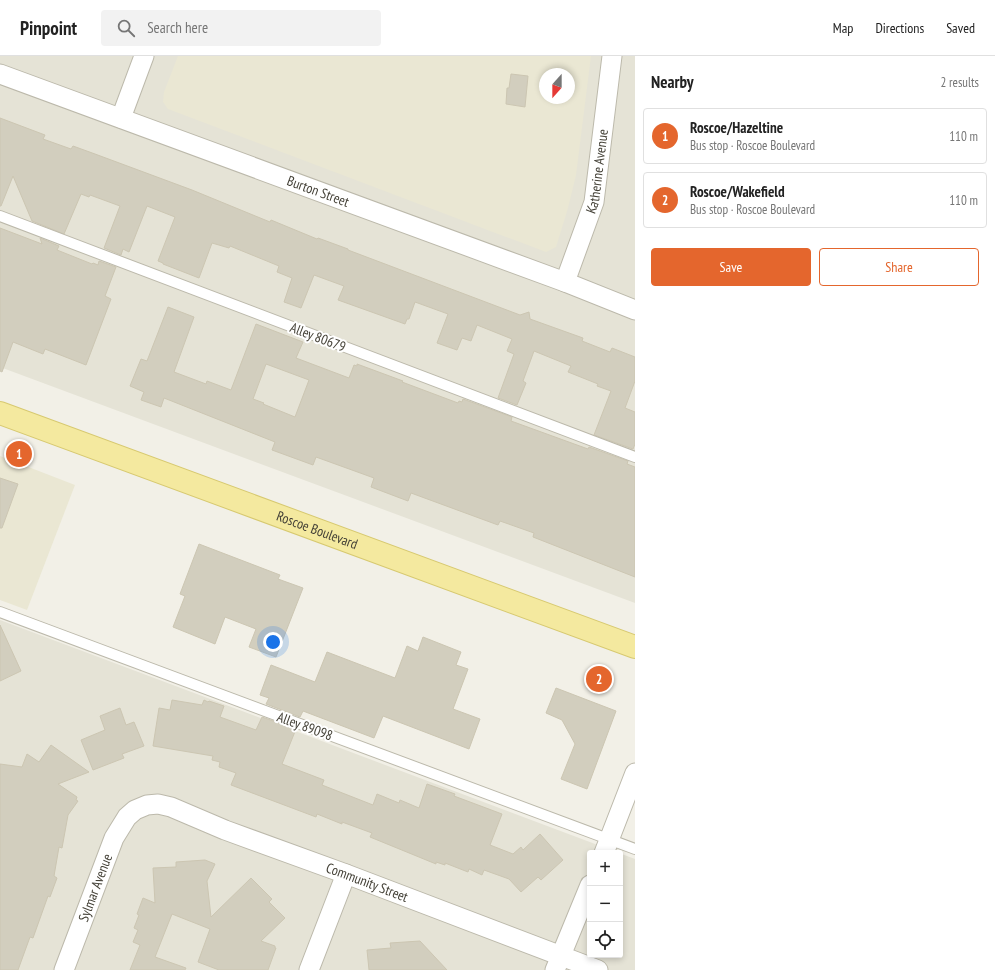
<!DOCTYPE html>
<html lang="en">
<head>
<meta charset="utf-8">
<style>
  :root { --surface:#fff; --page:#f2f2f2; --text:#222; --muted:#767676; --line:#e0e0e0; --accent:#e4662d }
  body { margin:0; font-family:"PT Sans Narrow",sans-serif; background:var(--page); color:var(--text) }
  .controls { position:absolute; right:12px; bottom:12px; display:grid; overflow:hidden; border-radius:4px; box-shadow:0 2px 6px #0003 }
  .controls button { width:36px; height:36px; display:grid; place-items:center; padding:0; border:0; border-bottom:1px solid var(--line); background:var(--surface); color:var(--text); font:20px sans-serif }
  .compass { position:absolute; left:539px; top:12px; width:36px; height:36px; border-radius:50%; background:var(--surface); box-shadow:0 2px 6px #0003; rotate:201deg }
  .you { position:absolute; left:273px; top:586px; width:14px; height:14px; margin:-10px; border:3px solid #fff; border-radius:50%; background:#1a73e8; box-shadow:0 0 0 6px #1a73e833 }
  .badge { display:grid; place-items:center; width:26px; height:26px; border-radius:50%; background:var(--accent); color:#fff; font-size:13px; font-weight:700 }
  .pin { position:absolute; translate:-50% -50%; border:2px solid #fff; box-shadow:0 1px 4px #0006 }
  .list { margin:0; padding:0; list-style:none }
  h2 { display:flex; justify-content:space-between; align-items:center; height:52px; margin:0; padding:0 16px; font-size:17px }
  h2 small { font-size:13px; font-weight:400; color:var(--muted) }
  .list li { display:grid; grid-template-columns:26px 1fr auto; gap:12px; align-items:center; box-sizing:border-box; height:56px; margin:0 8px 8px; padding:0 8px; border:1px solid var(--line); border-radius:4px }
  .list b { display:block; font-size:15px; white-space:nowrap }
  .list p { margin:0; font-size:13px; white-space:nowrap; color:var(--muted) }
  .list em { font-size:13px; font-style:normal; color:var(--muted) }
  .actions { display:flex; gap:8px; padding:12px 16px }
  .actions a { flex:1; padding:9px 0; border:1px solid var(--accent); border-radius:4px; text-align:center; font-size:14px; color:var(--accent) }
  .actions .main { background:var(--accent); color:#fff }
  .icon { flex:none; width:22px; height:22px; fill:none; stroke:currentColor; stroke-width:2; stroke-linecap:round; stroke-linejoin:round }
  .map { position:relative; flex:none; width:635px; height:914px; overflow:hidden }
  header { display:flex; align-items:center; gap:24px; box-sizing:border-box; height:56px; padding:0 20px; background:var(--surface); border-bottom:1px solid var(--line) }
  header strong { font-size:19px }
  nav { display:flex; gap:22px; margin-inline-start:auto; font-size:14px }
  .search { width:280px; height:36px; background:var(--page); display:flex; align-items:center; gap:10px; box-sizing:border-box; padding:0 14px; border-radius:4px; color:var(--muted); font-size:15px }
  main { display:flex }
  aside { flex:1; background:var(--surface) }
  .map>svg:first-child { display:block }
</style>
</head>
<body>
<header>
<strong>Pinpoint</strong>
<div class="search"><svg class="icon" aria-label="search" viewBox="0 0 24 24"><circle cx="10" cy="10" r="6"/><path d="M15 15l6 6"/></svg>Search here</div>
<nav><a>Map</a><a>Directions</a><a>Saved</a></nav>
</header>
<main>
<div class="map">
<svg width="635" height="914" viewBox="0 0 635 914">
  <rect width="100%" height="100%" fill="#f2f0e7"/>
  <g fill="#e5e3d6" fill-rule="evenodd">
    <path d="M0,0h635v547l-635,-236zM545,18h24v24h-24z"/>
    <path d="M0,564l635,239v111h-635zM590,797h30v102h-30z"/>
  </g>
  <g fill="#eae7d3" fill-rule="evenodd">
    <path d="M178,0h413l-15,119 -8,33 -12,39 -10,5 -378,-143 -5,-7 1,-10zM545,18h24v24h-24z"/>
    <path d="M0,400l75,29 -48,125 -27,-10z"/>
  </g>
  <g fill="#d2cebe" stroke="#ccc6b2" fill-rule="evenodd">
    <path d="M511,18l17,2 -3,31 -19,-3 1,-16h2z"/>
    <path d="M0,62l45,17 -2,4 28,10 2,-3 22,8 97,36 78,32 1,-2 46,19 1,-1 30,11v1l172,65 9,-3 1,7 53,19 -1,3 28,11 2,-4 23,9v24l-10,27 10,4v32l-2,5 -39,-14 17,-44 -14,-5 1,-2 -30,-12 3,-6 -37,-15 -11,30 3,2 -9,22 -19,-7 16,-44 -7,-3 5,-12 -35,-14 -6,16 -9,-3 -5,12 -20,-7 11,-29 -33,-12 -6,17h-2l-2,5 -67,-24 6,-14 -30,-11 -13,33 -17,-6 8,-24 -15,-6 2,-6 -49,-20 -1,2 -17,-5 -13,35 -36,-14v-1l-5,-2 17,-44 -28,-11 -18,46 -6,-3 -2,6 -17,-7 16,-42 -30,-11 -1,2 -8,-3 -17,40 -32,-13 -19,-45 -12,30h-1z"/>
    <path d="M0,172l42,16 -2,-6 19,8 -2,4 35,14 1,-1 5,2 1,-4 17,6 -11,29 6,3 -25,66 -41,-16 -2,5 -30,-12 -11,30 -2,-1z"/>
    <path d="M168,251l26,10 -20,55 32,12 1,-3 24,9 25,-66 47,18 -7,16 53,20 5,-13 3,1v-2l46,17 -1,1 56,21 1,-2 3,1 1,-3 49,18 -1,4 77,28 1,-2 39,14 -1,3 8,3v110l-102,-40 1,-4 -34,-12 -2,4 -87,-32 -3,8 -37,-14 3,-9 -58,-21 -3,8 -41,-15 3,-8 -111,-44 -3,9 -20,-7 3,-8 -14,-6 11,-27 6,2zM266,308l43,16 -14,37 -32,-13 1,-1 -11,-4z"/>
    <path d="M0,422l18,6 -16,44h-2z"/>
    <path d="M199,488l81,31 -2,4 25,9 -27,69 -27,-10 7,-18 -31,-12 -10,27 -42,-17 12,-31 -5,-2z"/>
    <path d="M0,569l21,46 -21,10z"/>
    <path d="M423,581l38,15 -5,13 12,4 -15,40 27,10 -11,30 -86,-33 -9,22 -71,-27 -3,6 -34,-13 3,-6 -9,-3 11,-30 44,17 12,-30 68,26 12,-32 11,5z"/>
    <path d="M556,632l60,23 -29,78 -26,-10 14,-35 -13,-24 -16,-7z"/>
    <path d="M172,644l30,5 2,-5 4,2 1,-1 15,5 -4,11 36,13 6,-13 34,12 -14,35 42,16 -2,5 51,20 4,-11 22,9 1,-3 19,8 8,-24 28,10 -1,2 48,18 -12,31 23,9 8,-7 2,3 17,-16 23,26 -22,20 -3,-3 -17,15 -12,-13 -25,-9 -2,5 -13,-6 -1,3 -23,-9v2l-9,-3v2l-66,-27 2,-4 -30,-11v2l-25,-10 -1,3 -85,-32 5,-12 -17,-6 1,-5 -8,-2 1,-4 -60,-10 6,-38 11,2z"/>
    <path d="M120,652l6,17 8,-3 10,24 -22,8 2,4 -31,12 -12,-30 24,-10 -5,-14z"/>
    <path d="M51,689l38,27 -31,12 19,13 -1,3 2,1 -10,14 -6,33 -3,-1 -5,29 3,2 -7,19 -2,-1 -15,42 -3,-1 -12,33h-18v-206l22,3 5,-13 12,8z"/>
    <path d="M205,804l10,4 -8,17 4,36 40,-39 21,21 -3,3 16,16 -24,23 14,5v2h1l-8,22h-49l-21,-8 12,-33 -38,-15 -17,43 31,11 -1,2h-55l10,-25 -7,-3 5,-12 -4,-2 5,-13 -2,-1 6,-16 12,5 -2,-35 23,-1v-5z"/>
    <path d="M420,885l27,29h-78l-2,-20 24,-2 -1,-5z"/>
  </g>
  <g fill="none" stroke-linecap="round" stroke-linejoin="round">
    <defs>
      <g id="service">
        <path d="M0,160l635,241"/>
        <path d="M0,556l635,237"/>
      </g>
      <g id="minor">
        <path id="s1" d="M0,18l565,208 70,28"/>
        <path d="M121,62l23,-62"/>
        <path id="s2" d="M565,226l29,-80 18,-146"/>
        <path d="M604,797l31,-80"/>
        <path id="s3" d="M64,914l50,-132 13,-21 8,-7 12,-5 11,-1 13,3 54,23 121,44 252,96"/>
        <path d="M309,914l37,-96"/>
        <path d="M555,914l35,-85"/>
      </g>
      <g id="primary">
        <path id="s4" d="M0,357l635,234"/>
      </g>
    </defs>
    <use href="#service" stroke="#bcb9ab" stroke-width="12"/>
    <use href="#minor" stroke="#bcb9ab" stroke-width="21"/>
    <use href="#primary" stroke="#d7c970" stroke-width="24"/>
    <use href="#service" stroke="#fff" stroke-width="10"/>
    <use href="#minor" stroke="#fff" stroke-width="19"/>
    <use href="#primary" stroke="#f4e99f" stroke-width="22"/>
  </g>
  <g text-anchor="middle" stroke-width="4" stroke-linejoin="round" paint-order="stroke">
    <g font-size="14" fill="#444137" stroke="#fff">
      <text dy="5" stroke="none"><textPath href="#s2" startOffset="116">Katherine Avenue</textPath></text>
      <text dy="5" stroke="none"><textPath href="#s1" startOffset="339">Burton Street</textPath></text>
      <text transform="translate(318 281) rotate(21)" y="5">Alley 80679</text>
      <text dy="5" stroke="none"><textPath href="#s4" startOffset="338">Roscoe Boulevard</textPath></text>
      <text transform="translate(305 670) rotate(20)" y="5">Alley 89098</text>
      <text dy="5" stroke="none"><textPath href="#s3" startOffset="424">Community Street</textPath></text>
      <text dy="5" stroke="none"><textPath href="#s3" startOffset="88">Sylmar Avenue</textPath></text>
    </g>
  </g>
</svg>
<div class="controls">
<button>+</button>
<button>−</button>
<button><svg class="icon" aria-label="locate" viewBox="0 0 24 24"><circle cx="12" cy="12" r="6"/><path d="M12 2v4M12 18v4M2 12h4M18 12h4"/></svg></button>
</div>
<svg class="compass" viewBox="-18 -18 36 36"><path d="M0-13l5 13h-10z" fill="#e53935"/><path d="M0 13l5-13h-10z" fill="#767676"/></svg>
<div class="you"></div>
<div class="pin badge" style="left:19px;top:398px">1</div>
<div class="pin badge" style="left:599px;top:623px">2</div>
</div>
<aside>
<h2>Nearby<small>2 results</small></h2>
<ul class="list">
<li><span class="badge">1</span><div><b>Roscoe/Hazeltine</b><p>Bus stop · Roscoe Boulevard</p></div><em>110 m</em></li>
<li><span class="badge">2</span><div><b>Roscoe/Wakefield</b><p>Bus stop · Roscoe Boulevard</p></div><em>110 m</em></li>
</ul>
<div class="actions"><a class="main">Save</a><a>Share</a></div>
</aside>
</main>
</body>
</html>
